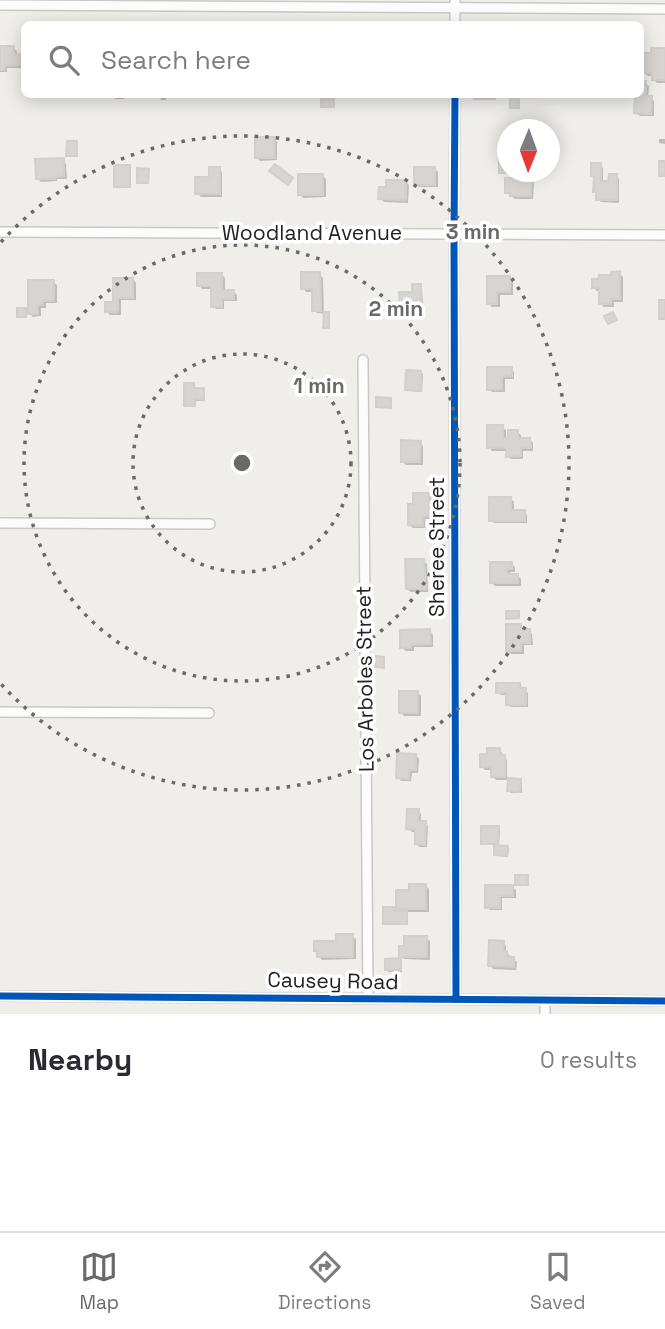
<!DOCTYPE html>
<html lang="en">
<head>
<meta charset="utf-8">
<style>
  :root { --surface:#fff; --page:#f2f2f3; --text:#2b2b33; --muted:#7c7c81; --line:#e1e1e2; --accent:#6a6968 }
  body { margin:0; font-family:"Space Grotesk",sans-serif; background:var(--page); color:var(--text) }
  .compass { position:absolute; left:497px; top:119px; width:63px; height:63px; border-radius:50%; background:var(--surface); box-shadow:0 4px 18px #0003; rotate:181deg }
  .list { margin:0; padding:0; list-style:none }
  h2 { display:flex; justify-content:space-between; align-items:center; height:91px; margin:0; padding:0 28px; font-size:30px }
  h2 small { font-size:23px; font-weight:400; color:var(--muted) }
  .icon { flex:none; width:38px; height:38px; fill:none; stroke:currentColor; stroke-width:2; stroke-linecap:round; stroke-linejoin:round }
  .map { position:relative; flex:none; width:665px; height:1014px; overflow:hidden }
  .search { position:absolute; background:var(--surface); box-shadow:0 4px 18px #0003; left:21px; right:21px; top:21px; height:77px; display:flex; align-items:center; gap:18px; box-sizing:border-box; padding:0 24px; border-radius:10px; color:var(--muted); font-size:26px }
  .sheet { height:217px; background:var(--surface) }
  nav { display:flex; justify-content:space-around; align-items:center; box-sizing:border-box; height:98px; border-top:2px solid var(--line); background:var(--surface); font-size:19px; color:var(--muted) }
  nav a { display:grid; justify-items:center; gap:4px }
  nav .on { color:var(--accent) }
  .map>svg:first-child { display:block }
</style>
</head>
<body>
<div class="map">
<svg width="665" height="1014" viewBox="0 0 665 1014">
  <rect width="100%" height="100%" fill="#f0eeeb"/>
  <g fill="#0003">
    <path d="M0,45l3,3h10l4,3v4h2l4,4v9h-16v4h-7z"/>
    <path d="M665,50v33h-8l-4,-4v-3h-5l-4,-4 8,-18z"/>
    <path d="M645,83l4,3 -1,12h3l3,3v15h-14l-4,-3 4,-19z"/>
    <path d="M113,94h11v5h-9z"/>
    <path d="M159,94h7v6h-5z"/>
    <path d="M323,94h12v14h-10l-2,-2z"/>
    <path d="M476,94h20v6h-18z"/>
    <path d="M274,139l3,3v18l-17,1 -3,-4z"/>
    <path d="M659,139h6v10v-5l-6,-1z"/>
    <path d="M63,160l3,4 1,15h-10v2l-16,1 -3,-3z"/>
    <path d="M600,164l3,4v15h7l6,-7 3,3v24l-18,-1 -3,-3v-5l-3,-3v-13l-2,-2z"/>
    <path d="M129,167l2,1v20h-13l-2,-2z"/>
    <path d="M219,169l3,3v25h-21l-4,-4z"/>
    <path d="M435,169l3,3v15h-19l-3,-3z"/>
    <path d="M322,175l4,4v18l-23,1 -3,-4z"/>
    <path d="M530,180l4,3 -1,16h-18l-8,-6z"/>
    <path d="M406,182l3,3 -1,18 -24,-1 -4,-4z"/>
    <path d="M619,273l4,4v25h-9v5h-10l-3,-3v-13h-4l-3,-3z"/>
    <path d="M221,274l4,4v13h8l4,4v6h-13v8h-8l-3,-3v-17h-11l-3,-4z"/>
    <path d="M319,274l4,4 1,35 5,1 -1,14 -2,-14 -9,-1 -3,-3v-18h-8l-3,-4z"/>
    <path d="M488,278h22l3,3v14h-13v12h-8l-4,-4z"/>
    <path d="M115,279h18l3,4v17h-15v15h-11l-4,-4 9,-8z"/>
    <path d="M53,282l4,3v18h-11v5h-5v8l-8,1 -4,-4z"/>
    <path d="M420,286l2,2 1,18 -20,1 -2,-2z"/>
    <path d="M488,369h23l3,3v7h-9v13h-13l-3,-3z"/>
    <path d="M421,372l2,2 -1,18 -14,-1 -2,-2z"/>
    <path d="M193,385l2,5h8l2,2v9h-9v6h-8l-2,-2z"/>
    <path d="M502,427l4,3v10l11,-8 4,3v5h9l3,3v8h-10v8h-12l-3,-3v-5h-16l-3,-4z"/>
    <path d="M420,443l3,3v19h-17l-4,-4z"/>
    <path d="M429,495l3,3v21h-7v9h-12l-4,-3z"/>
    <path d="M511,499l3,3v10l10,-1 3,4v8h-33l-3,-3z"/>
    <path d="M423,561l4,3 1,28h-17l-4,-3z"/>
    <path d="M511,564l4,3v5h-5v4h8l3,3v7h-26l-3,-3z"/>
    <path d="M520,625l3,6h6l3,3 1,11h-9v9h-13l-4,-3z"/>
    <path d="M430,631l3,4v12h-19v4h-8l-4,-3z"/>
    <path d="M520,685l8,8v14h-17l-4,-3 1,-9h-7l-3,-3z"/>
    <path d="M417,692l4,4v20h-17l-3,-4z"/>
    <path d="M500,750l7,10v20h2h-13l-3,-3v-7h-8l-3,-3z"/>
    <path d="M416,755l3,4 -1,14h-6l-1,8h-10l-3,-4z"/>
    <path d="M520,780l2,2v11h-11l-2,-2z"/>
    <path d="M418,811l3,3v9h4l3,3 -1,21h-7l-4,-3 1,-12h-5l-4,-4z"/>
    <path d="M498,828l2,2 -1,17h8l2,2 -1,8 -11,-1 -2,-2 1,-9h-12l-1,-2z"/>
    <path d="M528,877l1,2v7h-11l-1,-2z"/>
    <path d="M425,885l4,4v23h-24l3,2v11h-21l-2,-1 10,-16 3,4v-21h12z"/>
    <path d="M487,887h25l4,3v8h-14v12h-12l-3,-3z"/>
    <path d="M352,936l4,3v20l-34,1 -4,-4v-3l-2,-3z"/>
    <path d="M426,938l4,3v19l-26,-1 -3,-3z"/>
    <path d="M503,942l3,4v6l4,4v3h3l4,3 -1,8 -23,-1 -3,-4z"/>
    <path d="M400,960l2,2v10h-14l-1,-2z"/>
  </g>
  <g fill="#d7d4d2" stroke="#d3d0cc" stroke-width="2">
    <path d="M0,45v1h14v8h6v11l-15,1 -1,4h-4z"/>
    <path d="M651,48h14v32h-13v-7h-10v-20h9z"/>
    <path d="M640,81h6v15h6l-1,18 -17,-1 1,-19h5z"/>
    <rect x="321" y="94" width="13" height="13"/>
    <rect x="474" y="94" width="21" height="5"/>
    <rect x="510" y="94" width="9" height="14"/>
    <path d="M255,137h19l1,21h-20z"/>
    <path d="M67,141h10v15h-11z"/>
    <path d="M499,149h9v23l1,1h-10z"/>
    <path d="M64,158v18l-9,1v2h-19l-1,-20z"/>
    <rect x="659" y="161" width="6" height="15"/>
    <path d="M591,163h10v18h7l1,-7h8v26h-21v-8h-3l1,-16h-3z"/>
    <path d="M275,164l18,14 -5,7 -19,-14z"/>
    <rect x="114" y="165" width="16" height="22"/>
    <path d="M209,167h11v27h-25v-17h14z"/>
    <rect x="414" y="167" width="21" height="18"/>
    <path d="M137,168l12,1 -1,14h-11z"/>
    <rect x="298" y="174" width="25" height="21"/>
    <path d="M505,178h26v18h-21v-3h-5z"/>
    <path d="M386,180h20v20l-28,-1 1,-12h7z"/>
    <path d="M620,271v28h-9v5h-12v-16h-7v-9h6l1,-4h13l-1,-3z"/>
    <path d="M301,272h19l1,39h-9v-22h-11z"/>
    <path d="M197,273h25v17h12v9h-12v8h-11v-21h-14z"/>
    <path d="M487,276h23v16h-13v12h-10z"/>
    <path d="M113,278h20v20h-15v14h-13v-10h8z"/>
    <path d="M28,280h26v21h-11v4h-5v9h-10z"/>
    <path d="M412,284h9v21l-21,1 -1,-14h13z"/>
    <rect x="659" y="300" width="6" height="19"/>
    <rect x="17" y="308" width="9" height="9"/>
    <path d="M324,312h5v16h-6z"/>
    <path d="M613,312l4,8 -9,4 -4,-8z"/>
    <path d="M487,367h25v9h-10v13l-15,1z"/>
    <path d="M406,370l15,1v20l-16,-1z"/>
    <path d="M184,383h10v5h10v12l-9,-1v7h-11z"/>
    <path d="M376,397l15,1v10l-15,-1z"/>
    <path d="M487,425h16v13h5v-8h10v8h12l1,10h-10v8l-15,1v-9h-19z"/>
    <path d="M401,440l20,1 -1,21h-19z"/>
    <path d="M413,493h16v23l-6,1v9l-15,-1v-21h5z"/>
    <path d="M489,497h22v13h14v11h-36z"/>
    <path d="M405,559h19l2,30h-20z"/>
    <path d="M490,562h22v7h-5v5h11v9h-28z"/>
    <path d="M506,611h13v7l-13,1z"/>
    <path d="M506,624h15v5h9v14h-9v8h-15z"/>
    <path d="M430,629l1,15 -20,1v3h-11v-18z"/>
    <path d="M376,656l8,1v11l-9,-1z"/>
    <path d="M496,683h24v5h6v17h-20v-12h-10z"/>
    <rect x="399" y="691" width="19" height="22"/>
    <path d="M487,748h13v7h5v22h-14v-10h-11v-13h7z"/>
    <path d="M397,753l19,1v16h-7v9l-13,-1z"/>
    <path d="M508,778l13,1 -1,13 -13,-1z"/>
    <path d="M407,809h12l-1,12h8l-1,24 -10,-1v-14l-9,-1z"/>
    <path d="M481,826h18l-1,18h-17z"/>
    <path d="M494,845l14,1 -1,10 -13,-1z"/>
    <rect x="515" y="875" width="13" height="10"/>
    <path d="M409,884h17v25h-30v-19h13z"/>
    <path d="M485,885h28v11h-13v12h-15z"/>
    <path d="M383,907h12v4h12v13h-24z"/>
    <path d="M336,934h17v23h-36v-6h-3v-10h22z"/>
    <path d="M404,936h23v21h-28v-11h5z"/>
    <path d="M489,940l15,1 -1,10h4v6h7v10l-26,-1z"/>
    <path d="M401,958v12h-16v-11z"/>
  </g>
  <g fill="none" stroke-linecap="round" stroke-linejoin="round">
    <defs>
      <g id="minor">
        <path d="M0,5l665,4"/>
        <path d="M455,24v-24"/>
        <path d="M455,94l-1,140 2,765"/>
        <path d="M0,232l665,3"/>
        <path d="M363,360l5,638"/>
        <path d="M0,523l210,1"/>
        <path d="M0,712l209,1"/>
        <path d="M0,996l665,5"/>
        <path d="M545,1000v14"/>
      </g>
    </defs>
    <use href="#minor" stroke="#c9c8c7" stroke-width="12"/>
    <use href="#minor" stroke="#fdfcfc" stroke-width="9"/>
    <defs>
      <g id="cycleway">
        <path d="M455,94l-1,140 2,765"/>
        <path d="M0,996l665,5"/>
      </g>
    </defs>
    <use href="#cycleway" stroke="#fff" stroke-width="11"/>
    <use href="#cycleway" stroke="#0057b8" stroke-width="7"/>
  </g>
  <g fill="none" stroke="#6a6968" stroke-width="3.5" stroke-dasharray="3.5 7">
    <circle cx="242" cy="463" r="109"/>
    <circle cx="242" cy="463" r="218"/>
    <path d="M1 242A327 327 0 1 1 1 684"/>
  </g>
  <g text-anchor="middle" stroke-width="7" stroke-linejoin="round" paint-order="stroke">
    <g font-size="21" fill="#222" stroke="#fff">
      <text x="312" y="240">Woodland Avenue</text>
      <text transform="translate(437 547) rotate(-90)" y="7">Sheree Street</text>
      <text transform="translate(365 679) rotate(-91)" y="7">Los Arboles Street</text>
      <text transform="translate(333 981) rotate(1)" y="7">Causey Road</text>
    </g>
  </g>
  <circle cx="242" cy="463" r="10" fill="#6a6968" stroke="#fff" stroke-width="3.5"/>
  <g font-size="21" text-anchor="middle" font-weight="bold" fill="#6a6968" stroke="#fff" stroke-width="7" stroke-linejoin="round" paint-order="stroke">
    <text x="473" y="239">3 min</text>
    <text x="396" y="316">2 min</text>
    <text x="319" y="393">1 min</text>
  </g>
</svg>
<svg class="compass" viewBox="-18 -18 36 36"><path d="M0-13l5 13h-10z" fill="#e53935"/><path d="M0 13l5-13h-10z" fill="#7c7c81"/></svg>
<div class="search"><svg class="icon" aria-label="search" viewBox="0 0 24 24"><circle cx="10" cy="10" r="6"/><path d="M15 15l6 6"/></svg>Search here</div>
</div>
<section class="sheet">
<h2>Nearby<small>0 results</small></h2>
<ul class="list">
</ul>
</section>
<nav>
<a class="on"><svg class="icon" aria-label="map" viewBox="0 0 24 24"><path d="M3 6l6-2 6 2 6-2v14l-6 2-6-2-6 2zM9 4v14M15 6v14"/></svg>Map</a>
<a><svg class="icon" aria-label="directions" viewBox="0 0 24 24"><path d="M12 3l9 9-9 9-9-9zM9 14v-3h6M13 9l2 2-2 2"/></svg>Directions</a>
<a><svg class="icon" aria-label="saved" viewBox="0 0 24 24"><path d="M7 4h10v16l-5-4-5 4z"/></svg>Saved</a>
</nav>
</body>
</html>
